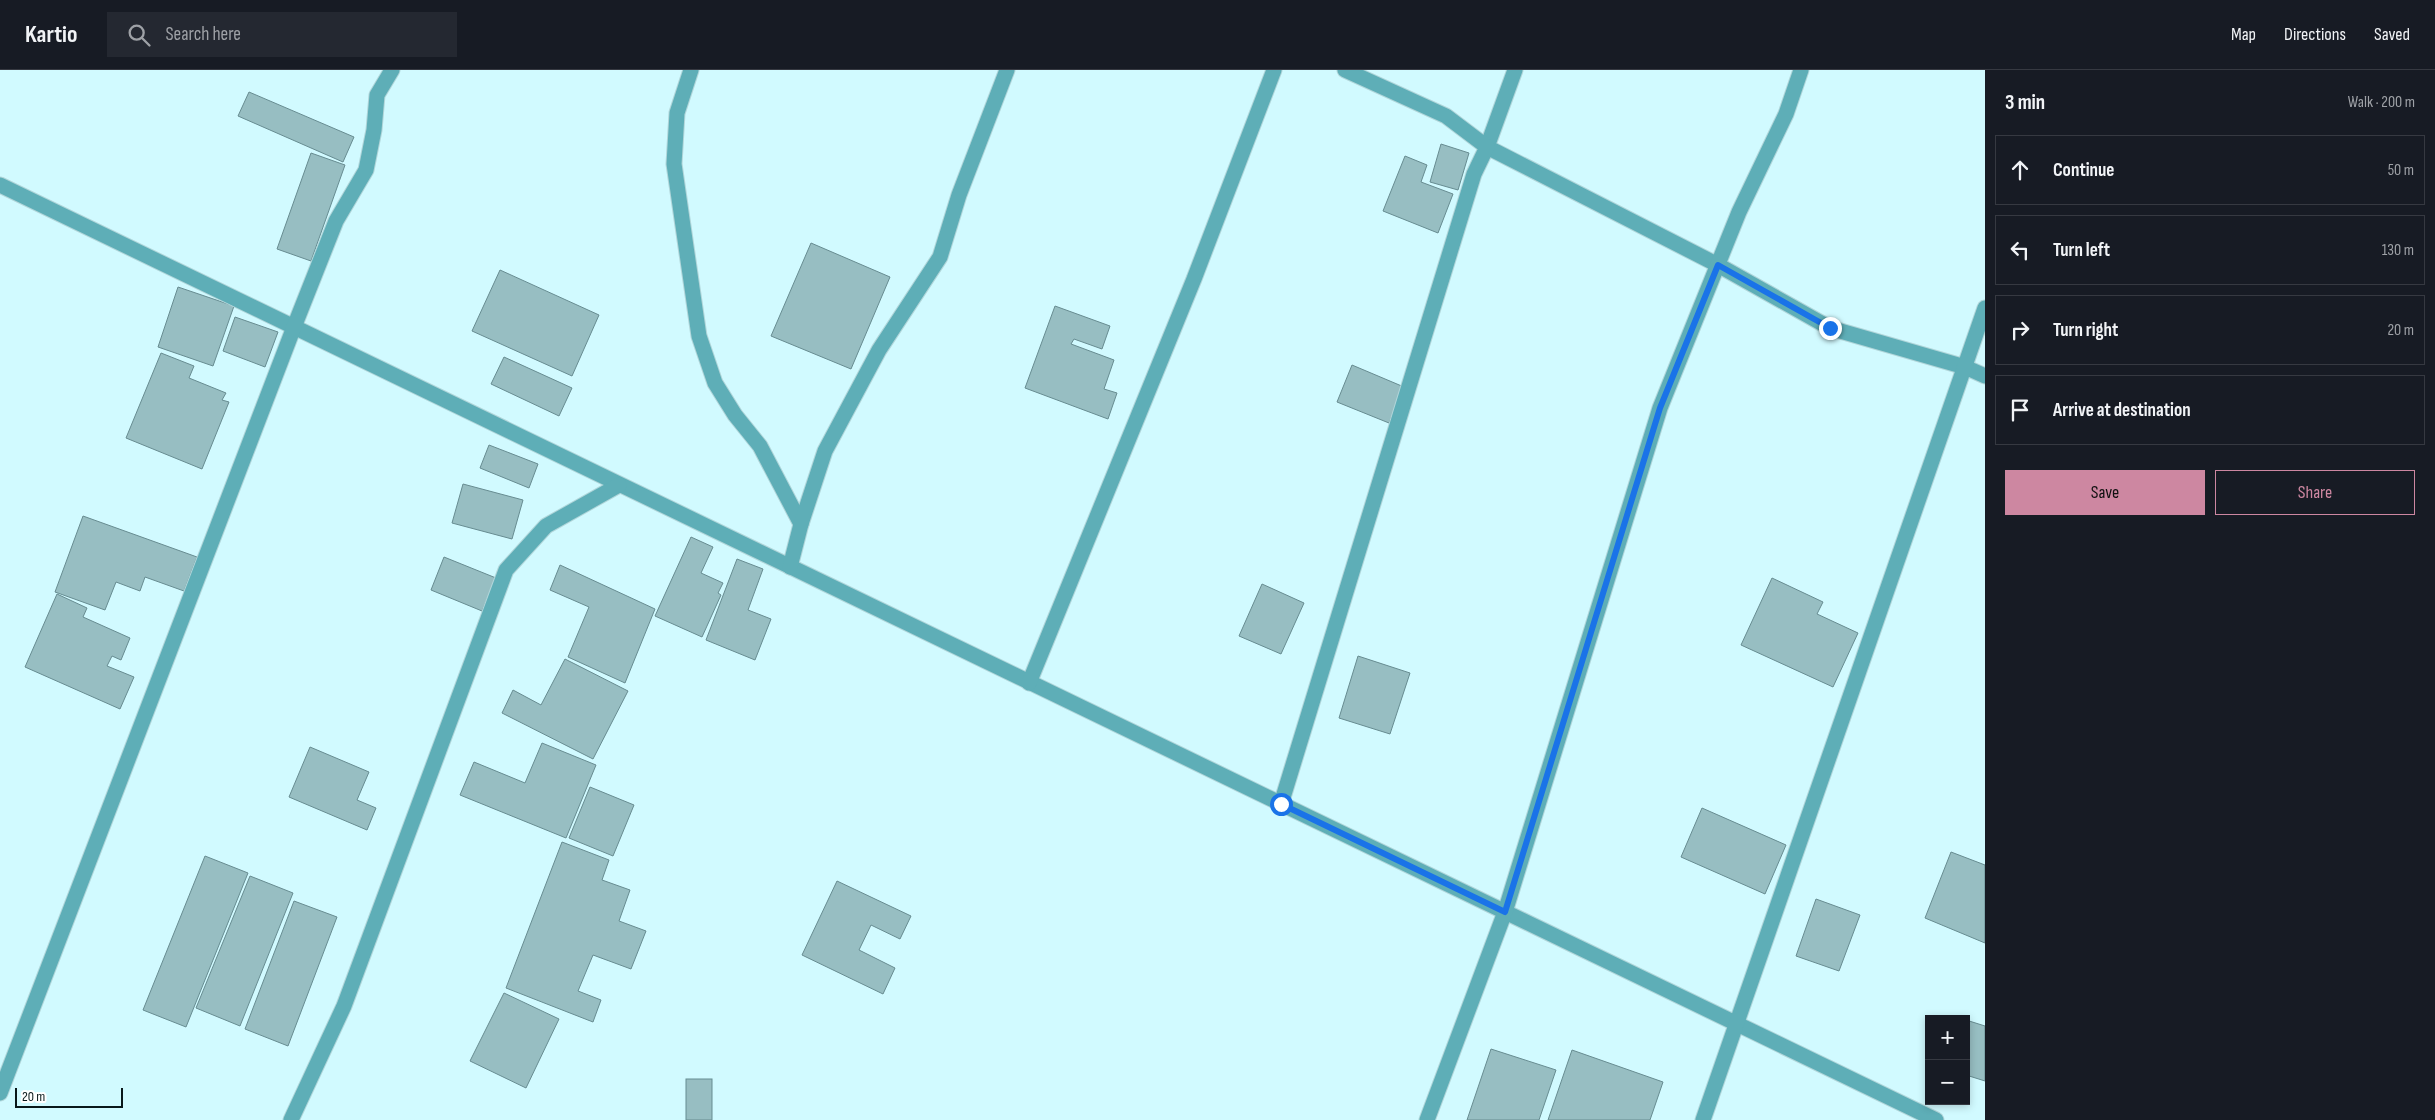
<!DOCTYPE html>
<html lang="en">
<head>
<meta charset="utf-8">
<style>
  :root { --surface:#171b24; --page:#242831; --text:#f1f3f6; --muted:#9ea1a6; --line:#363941; --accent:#cd87a1 }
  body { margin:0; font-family:"Sofia Sans Condensed",sans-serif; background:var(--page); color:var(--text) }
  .controls { position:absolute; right:15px; bottom:15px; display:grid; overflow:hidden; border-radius:0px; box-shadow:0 2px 8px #0003 }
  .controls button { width:45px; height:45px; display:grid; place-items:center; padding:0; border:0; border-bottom:1px solid var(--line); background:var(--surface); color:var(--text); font:25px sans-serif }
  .scale { position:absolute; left:15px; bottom:12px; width:108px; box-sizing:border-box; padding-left:5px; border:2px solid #09181a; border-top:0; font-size:14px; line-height:18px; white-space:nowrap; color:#09181a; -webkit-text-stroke:4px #fff; paint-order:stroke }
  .stop { position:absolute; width:15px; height:15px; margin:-11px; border:4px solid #1a73e8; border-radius:50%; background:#fff }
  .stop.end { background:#1a73e8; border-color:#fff; box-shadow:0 1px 5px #0008 }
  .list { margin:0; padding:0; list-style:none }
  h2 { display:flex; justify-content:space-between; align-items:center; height:65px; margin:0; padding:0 20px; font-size:21px }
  h2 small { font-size:16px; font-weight:400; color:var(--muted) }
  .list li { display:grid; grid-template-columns:32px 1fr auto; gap:15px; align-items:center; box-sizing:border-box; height:70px; margin:0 10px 10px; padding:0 10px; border:1px solid var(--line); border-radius:0px }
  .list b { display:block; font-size:19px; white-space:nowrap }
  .list em { font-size:16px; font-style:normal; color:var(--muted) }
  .actions { display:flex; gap:10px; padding:15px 20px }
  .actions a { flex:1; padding:11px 0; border:1px solid var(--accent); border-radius:0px; text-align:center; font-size:18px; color:var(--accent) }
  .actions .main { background:var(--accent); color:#111 }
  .icon { flex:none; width:28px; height:28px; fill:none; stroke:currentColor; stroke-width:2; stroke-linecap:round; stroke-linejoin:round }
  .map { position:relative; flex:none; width:1985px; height:1050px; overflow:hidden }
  header { display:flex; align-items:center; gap:30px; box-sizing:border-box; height:70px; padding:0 25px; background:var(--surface); border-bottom:1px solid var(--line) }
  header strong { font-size:24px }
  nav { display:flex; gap:28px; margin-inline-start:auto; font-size:18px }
  .search { width:350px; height:45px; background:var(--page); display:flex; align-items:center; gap:12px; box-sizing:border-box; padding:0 18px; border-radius:0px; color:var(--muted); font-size:19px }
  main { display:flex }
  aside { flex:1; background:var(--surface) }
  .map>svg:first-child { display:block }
</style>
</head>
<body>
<header>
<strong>Kartio</strong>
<div class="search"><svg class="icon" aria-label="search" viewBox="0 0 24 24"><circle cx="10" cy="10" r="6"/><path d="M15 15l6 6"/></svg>Search here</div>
<nav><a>Map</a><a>Directions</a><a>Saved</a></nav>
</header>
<main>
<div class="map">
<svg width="1985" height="1050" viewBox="0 0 1985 1050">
  <rect width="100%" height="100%" fill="#d1faff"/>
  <g fill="#97bec2" stroke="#678c91">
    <path d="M249,22l105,45 -11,25 -105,-46z"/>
    <path d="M1441,74l28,9 -11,37 -28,-8z"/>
    <path d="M311,83l34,12 -34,96 -34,-12z"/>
    <path d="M1405,86l22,9 -6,17 32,12 -15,39 -55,-22z"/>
    <path d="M811,173l79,34 -39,92 -80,-33z"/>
    <path d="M500,200l99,45 -27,61 -100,-45z"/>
    <path d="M178,217l56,19 -21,60 -55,-19z"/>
    <path d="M1055,236l55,20 -8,23 -28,-10 -3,5 43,16 -10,29 13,4 -9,26 -83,-31z"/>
    <path d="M235,247l43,15 -13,35 -42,-16z"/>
    <path d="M161,283l33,13 -5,12 37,15 -4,7 7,2 -27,67 -76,-31z"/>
    <path d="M504,287l68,31 -13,28 -68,-32z"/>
    <path d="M1352,295l52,22 -15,36 -52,-21z"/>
    <path d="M489,375l49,19 -9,24 -49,-20z"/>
    <path d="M463,414l60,16 -11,39 -60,-16z"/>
    <path d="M83,446l114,41 -13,34 -39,-14 -5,14 -24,-9 -11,28 -50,-18z"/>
    <path d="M691,467l22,10 -12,26 22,10 -5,10 3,2 -19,42 -47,-21z"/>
    <path d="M444,487l52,21 -14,33 -51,-21z"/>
    <path d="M737,489l26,10 -15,41 23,9 -16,41 -49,-20z"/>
    <path d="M560,495l95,44 -30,74 -57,-26 21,-50 -39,-17z"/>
    <path d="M1772,508l51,24 -6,12 41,19 -25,54 -92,-42z"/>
    <path d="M1262,514l42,19 -23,51 -42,-18z"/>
    <path d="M57,524l30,14 -4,9 47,21 -9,22 -9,-4 -5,10 27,11 -14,32 -95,-42z"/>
    <path d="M1358,586l52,17 -20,61 -51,-16z"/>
    <path d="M565,589l63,32 -35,68 -91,-46 11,-23 28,15z"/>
    <path d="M542,673l54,22 -30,73 -106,-43 14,-33 51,21z"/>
    <path d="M310,677l59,25 -12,28 19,8 -9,22 -78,-33z"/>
    <path d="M590,717l44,18 -21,51 -44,-18z"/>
    <path d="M1702,738l84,37 -21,49 -84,-37z"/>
    <path d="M562,772l47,18 -7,20 28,10 -11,31 27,10 -15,38 -38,-14 -15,36 23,9 -8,22 -87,-34z"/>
    <path d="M1951,782l34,13v78l-60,-25z"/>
    <path d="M205,786l43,17 -62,154 -43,-17z"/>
    <path d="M250,806l43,17 -53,133 -44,-18z"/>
    <path d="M837,811l74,35 -11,23 -29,-14 -12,25 36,18 -12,26 -81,-39z"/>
    <path d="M1816,829l44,16 -21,56 -43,-15z"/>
    <path d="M294,831l43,16 -49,129 -43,-17z"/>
    <path d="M504,923l55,26 -33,69 -56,-27z"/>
    <path d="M1966,950l19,6v55l-19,-6z"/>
    <path d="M1491,979l65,21 -17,50h-72z"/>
    <path d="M1572,980l91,32 -13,38h-102z"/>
    <rect x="686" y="1009" width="26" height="41"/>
  </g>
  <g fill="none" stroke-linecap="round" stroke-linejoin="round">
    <defs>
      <g id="minor">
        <path d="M691,0l-14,43 -3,51 25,172 16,47 20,32 25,31 41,78"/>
        <path d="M1515,0l-28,77 231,118 112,63 135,39 20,9"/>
        <path d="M0,115l1936,935"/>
        <path d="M790,497l11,-43 24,-73 54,-101 61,-93 19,-62 48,-125"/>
        <path d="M1029,613l165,-404 80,-209"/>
        <path d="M1281,734l193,-630 13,-27 -41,-31 -101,-46"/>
        <path d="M0,1023l294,-766 42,-106 30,-51 8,-40 3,-35 15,-25"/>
        <path d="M291,1050l53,-114 162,-436 40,-44 73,-41"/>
        <path d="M1427,1050l78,-208 155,-504 79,-196 47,-98 15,-44"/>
        <path d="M1703,1050l282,-812"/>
      </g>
    </defs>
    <use href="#minor" stroke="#b1d6da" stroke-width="17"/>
    <use href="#minor" stroke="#5eaeb7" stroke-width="15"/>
  </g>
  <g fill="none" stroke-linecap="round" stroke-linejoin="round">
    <path stroke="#1a73e8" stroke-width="6" d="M1281,734l224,108 155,-504 58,-143 112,63"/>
  </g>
</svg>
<div class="controls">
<button>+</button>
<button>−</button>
</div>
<div class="scale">20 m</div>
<div class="stop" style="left:1281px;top:734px"></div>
<div class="stop end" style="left:1830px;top:258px"></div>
</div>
<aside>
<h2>3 min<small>Walk · 200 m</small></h2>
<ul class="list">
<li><svg class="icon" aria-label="ahead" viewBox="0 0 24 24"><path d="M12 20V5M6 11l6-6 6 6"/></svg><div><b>Continue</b></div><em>50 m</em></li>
<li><svg class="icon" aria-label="left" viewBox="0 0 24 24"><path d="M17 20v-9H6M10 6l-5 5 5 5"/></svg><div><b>Turn left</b></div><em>130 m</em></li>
<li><svg class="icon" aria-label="right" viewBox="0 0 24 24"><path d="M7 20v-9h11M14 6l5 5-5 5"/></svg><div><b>Turn right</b></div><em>20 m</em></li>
<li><svg class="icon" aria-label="arrive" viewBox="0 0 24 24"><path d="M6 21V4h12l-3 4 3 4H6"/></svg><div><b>Arrive at destination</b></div></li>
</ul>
<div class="actions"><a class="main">Save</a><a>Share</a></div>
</aside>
</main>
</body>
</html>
